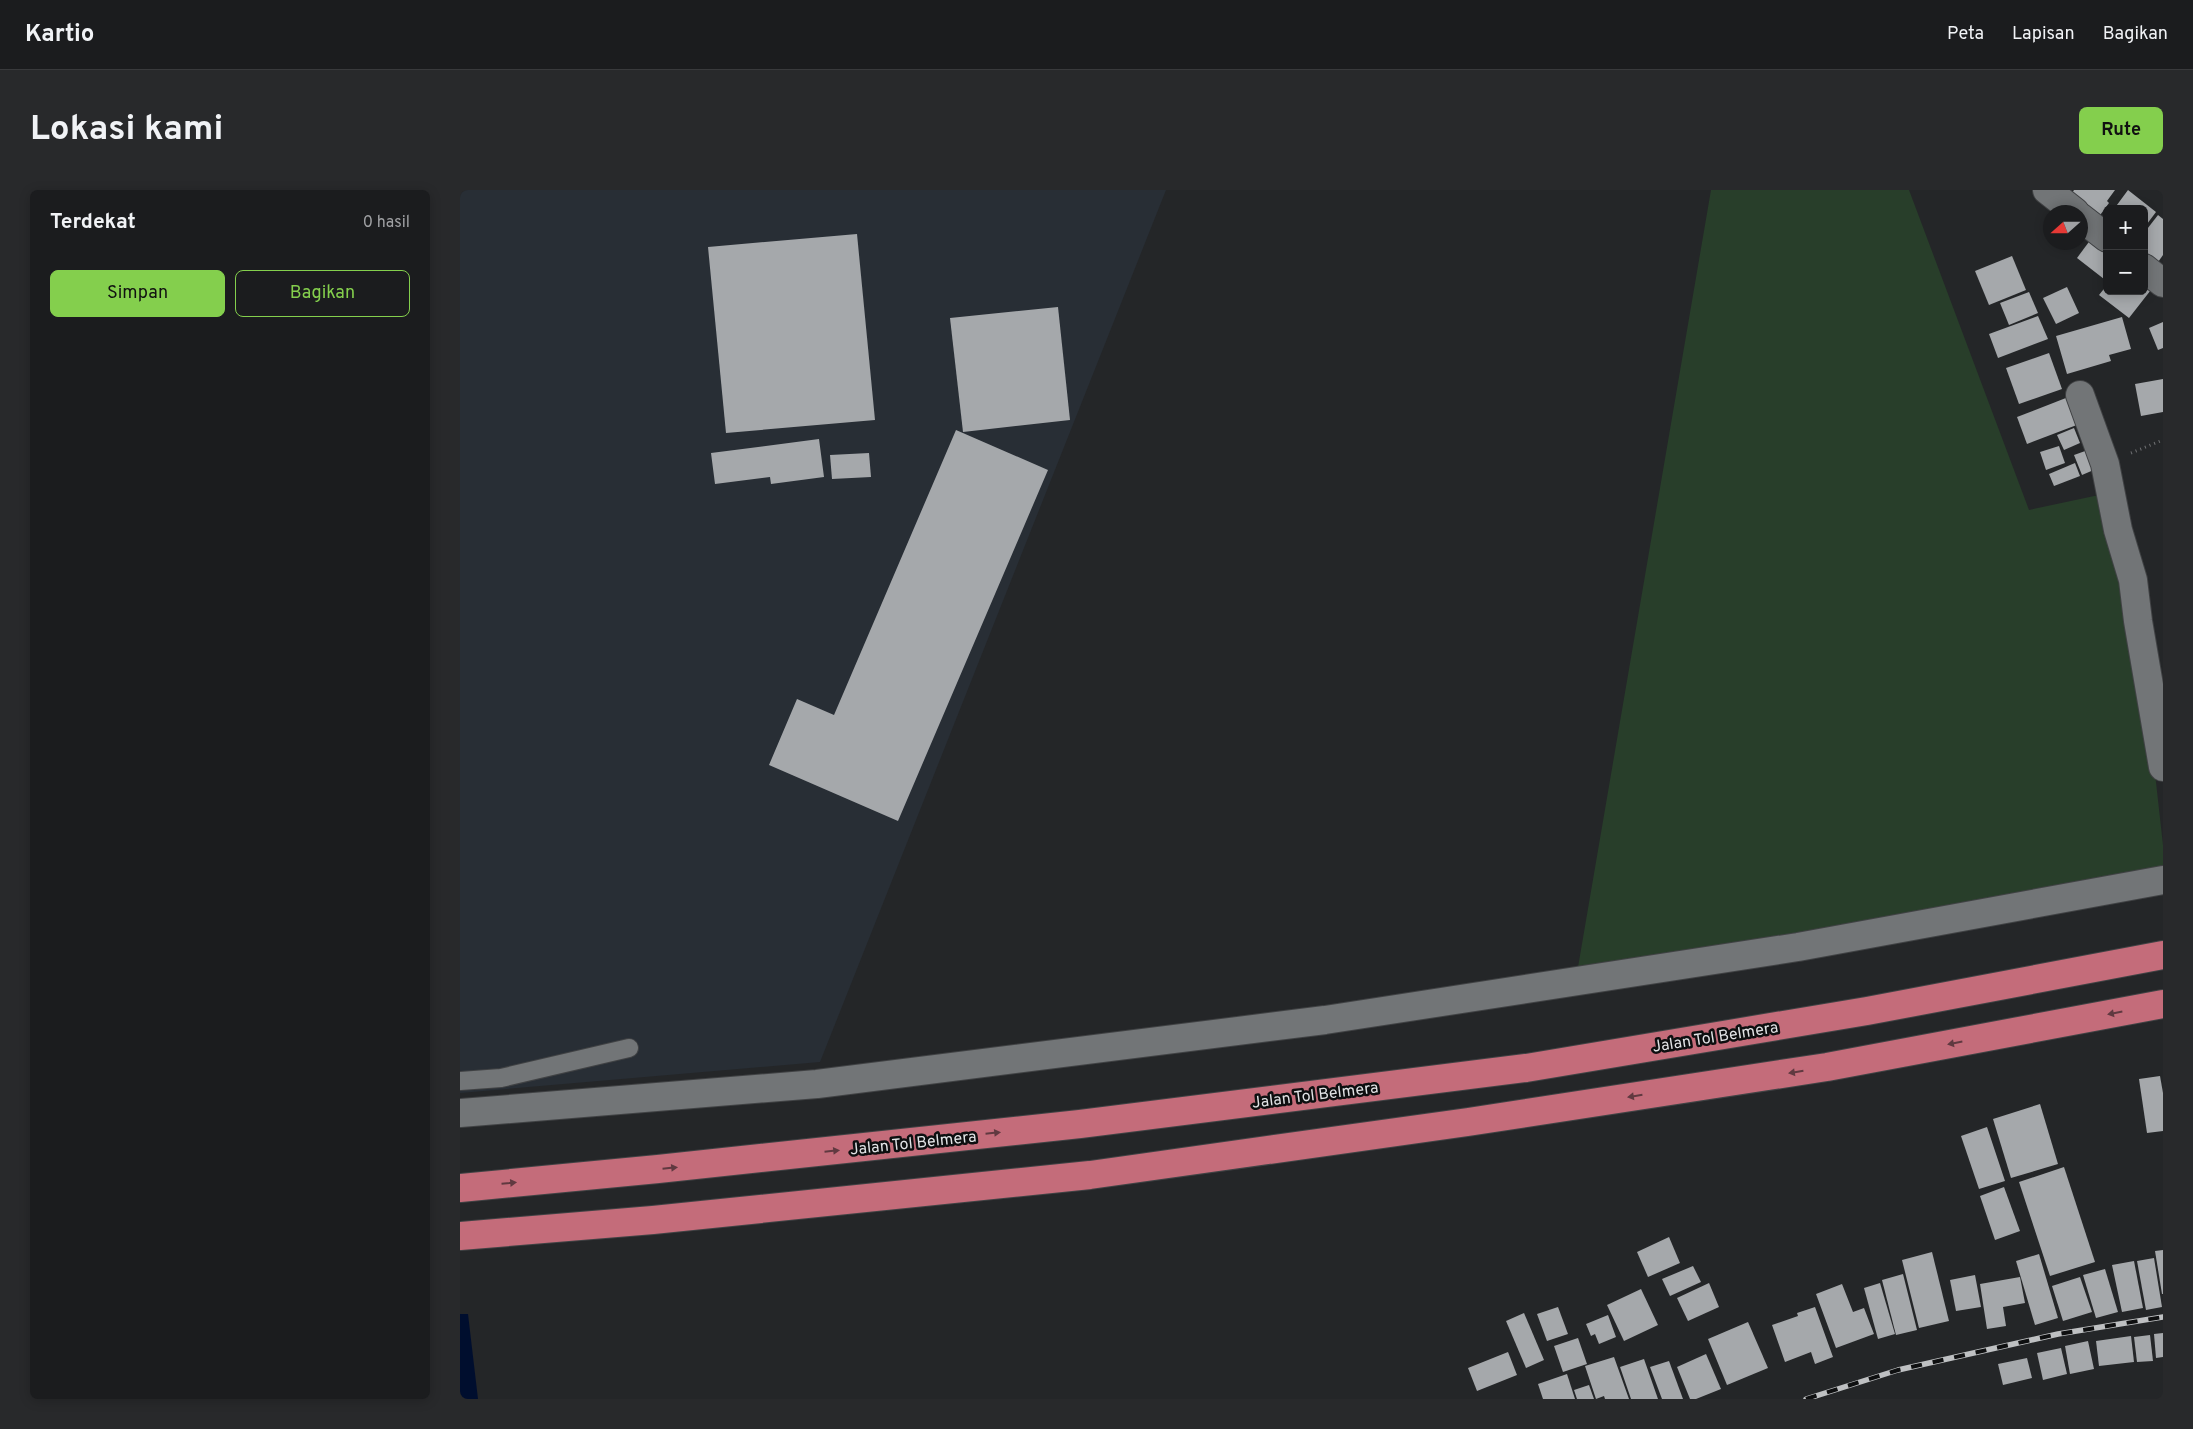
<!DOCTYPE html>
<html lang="id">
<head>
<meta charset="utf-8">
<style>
  :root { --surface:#1b1c1e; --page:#28292b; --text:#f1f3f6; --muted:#a0a1a4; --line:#393a3c; --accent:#84cf4d }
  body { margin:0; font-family:Overpass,sans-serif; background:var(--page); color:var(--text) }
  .controls { position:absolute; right:15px; top:15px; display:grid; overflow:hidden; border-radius:8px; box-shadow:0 2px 12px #0003 }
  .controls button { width:45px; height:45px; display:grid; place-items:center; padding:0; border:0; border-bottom:1px solid var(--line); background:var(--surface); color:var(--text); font:25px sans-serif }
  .compass { position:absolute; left:1583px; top:15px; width:45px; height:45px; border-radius:50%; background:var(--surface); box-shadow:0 2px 12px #0003; rotate:249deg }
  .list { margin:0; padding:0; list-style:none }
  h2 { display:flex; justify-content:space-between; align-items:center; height:65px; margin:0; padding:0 20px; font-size:21px }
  h2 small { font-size:16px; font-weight:400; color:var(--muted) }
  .actions { display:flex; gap:10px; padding:15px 20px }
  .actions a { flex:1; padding:11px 0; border:1px solid var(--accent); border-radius:8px; text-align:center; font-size:18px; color:var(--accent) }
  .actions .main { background:var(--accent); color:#111 }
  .map { position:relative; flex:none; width:1703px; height:1209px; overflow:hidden; border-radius:8px }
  header { display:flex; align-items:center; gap:30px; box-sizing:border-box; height:70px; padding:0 25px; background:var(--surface); border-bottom:1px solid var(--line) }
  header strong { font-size:24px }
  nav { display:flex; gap:28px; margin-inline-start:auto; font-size:18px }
  .intro { display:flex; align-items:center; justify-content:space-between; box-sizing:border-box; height:120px; padding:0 30px }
  h1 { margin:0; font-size:35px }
  .button { padding:12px 22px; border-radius:8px; background:var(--accent); color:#111; font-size:18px; font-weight:700 }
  main { display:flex; gap:30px; padding:0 30px }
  aside { flex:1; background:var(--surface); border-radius:8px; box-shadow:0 2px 12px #0003 }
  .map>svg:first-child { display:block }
</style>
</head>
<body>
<header>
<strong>Kartio</strong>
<nav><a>Peta</a><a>Lapisan</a><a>Bagikan</a></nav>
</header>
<div class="intro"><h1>Lokasi kami</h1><a class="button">Rute</a></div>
<main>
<aside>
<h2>Terdekat<small>0 hasil</small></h2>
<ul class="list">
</ul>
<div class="actions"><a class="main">Simpan</a><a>Bagikan</a></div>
</aside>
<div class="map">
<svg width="1703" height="1209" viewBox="0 0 1703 1209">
  <rect width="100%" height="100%" fill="#242628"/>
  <path fill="#282e35" d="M0,0h706l-346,872 -360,31z"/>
  <path fill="#283e2a" d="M1251,0h198l120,320 70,-15 37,108 27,242v30l-586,98z"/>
  <path fill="#000e2e" d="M0,1124h8l10,85h-18z"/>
  <g fill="#a5a8ab">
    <path d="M1614,0h41l-8,11 2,2 -14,19 -26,-25z"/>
    <path d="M1668,0l28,22 -12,16v-19h-30z"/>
    <path d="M1698,25l5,4v36l-7,10 -12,-9v-23z"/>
    <path d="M397,44l18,186 -149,13 -18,-186z"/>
    <path d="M1634,45l13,10v31l-3,3 -27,-21z"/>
    <path d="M1552,66l14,34 -37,15 -14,-34z"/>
    <path d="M1684,89l10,7 -25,32 -30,-23 8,-10v6h37z"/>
    <path d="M1607,97l12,26 -23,11 -13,-26z"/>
    <path d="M1569,102l9,21 -29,12 -9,-22z"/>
    <path d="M598,117l12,113 -107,12 -13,-114z"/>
    <path d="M1578,126l10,23 -50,19 -9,-24z"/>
    <path d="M1662,127l9,32 -22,6 2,6 -44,13 -11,-38z"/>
    <path d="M1703,132v26l-5,2 -9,-22z"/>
    <path d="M1589,163l13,36 -43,15 -13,-36z"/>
    <path d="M1703,189v33l-22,4 -6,-32z"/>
    <path d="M1611,206l11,27 -55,21 -10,-27z"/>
    <path d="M1614,238l6,15 -16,7 -7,-15z"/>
    <path d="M496,240l92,40 -150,351 -129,-56 28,-66 37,16z"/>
    <path d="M359,249l5,38 -53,7 -1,-7 -55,7 -4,-31z"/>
    <path d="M1599,256l6,17 -19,7 -6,-18z"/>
    <path d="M1628,260l8,19 -14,6 -8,-20z"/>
    <path d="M409,263l2,24 -39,2 -2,-24z"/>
    <path d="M1615,273l5,13 -26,10 -5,-12z"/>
    <path d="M1700,886l3,17v38l-16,2 -8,-54z"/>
    <path d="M1580,914l18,60 -47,14 -18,-59z"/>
    <path d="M1527,937l18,54 -26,8 -18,-53z"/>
    <path d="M1604,977l31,95 -45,14 -31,-94z"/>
    <path d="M1544,997l16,44 -25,9 -15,-44z"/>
    <path d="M1209,1047l11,26 -32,14 -11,-25z"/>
    <path d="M1703,1060v44h-1l-7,-43z"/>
    <path d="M1472,1062l17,69 -30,7 -17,-68z"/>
    <path d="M1579,1064l19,64 -23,7 -19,-64z"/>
    <path d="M1694,1068l8,49 -16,3 -9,-49z"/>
    <path d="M1674,1071l9,47 -21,4 -10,-47z"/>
    <path d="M1233,1076l8,16 -31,14 -8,-17z"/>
    <path d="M1645,1079l13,43 -22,6 -13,-43z"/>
    <path d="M1443,1084l14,56 -21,5 -14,-55z"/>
    <path d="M1515,1085l6,32 -25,4 -6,-31z"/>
    <path d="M1560,1087l5,26 -22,4 3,19 -19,3 -7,-45z"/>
    <path d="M1620,1087l12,35 -29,9 -11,-35z"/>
    <path d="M1249,1093l10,24 -31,14 -11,-23z"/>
    <path d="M1420,1093l15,51 -17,5 -14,-51z"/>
    <path d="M1382,1094l11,28 11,-4 10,26 -38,14 -20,-54z"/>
    <path d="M1181,1099l17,36 -34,16 -17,-36z"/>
    <path d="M1098,1117l10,27 -21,7 -10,-27z"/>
    <path d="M1355,1117l18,50 -18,7 -4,-12 -26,10 -13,-37 26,-9 -1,-3z"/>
    <path d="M1064,1123l20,47 -18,8 -20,-47z"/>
    <path d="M1148,1125l8,22 -17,7 -4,-10 -4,2 -5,-12z"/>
    <path d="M1288,1132l20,46 -41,17 -19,-46z"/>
    <path d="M1703,1143v24l-7,1 -2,-24z"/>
    <path d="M1690,1145l3,26 -16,1 -3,-25z"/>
    <path d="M1671,1146l3,26 -35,4 -3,-25z"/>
    <path d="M1118,1148l9,26 -24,8 -9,-26z"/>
    <path d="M1628,1151l6,28 -24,5 -5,-28z"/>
    <path d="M1601,1158l6,26 -24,6 -6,-27z"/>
    <path d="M1048,1162l9,23 -40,16 -9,-23z"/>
    <path d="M1246,1164l15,35 -25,10h-6l-13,-32z"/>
    <path d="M1154,1167l15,42h-24l-1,-3 -8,3 -11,-33z"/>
    <path d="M1567,1168l5,20 -29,7 -5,-21z"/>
    <path d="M1184,1169l14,40h-27l-11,-32z"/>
    <path d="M1209,1171l14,38h-21l-12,-32z"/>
    <path d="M1107,1184l8,25h-32l-5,-15z"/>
    <path d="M1129,1195l5,14h-17l-3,-9z"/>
  </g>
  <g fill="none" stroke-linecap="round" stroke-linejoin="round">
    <defs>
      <path id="service" d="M0,891l41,-3 128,-30"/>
      <g id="minor">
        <path d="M1587,0l28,22"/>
        <path d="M1620,27l27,21"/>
        <path d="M1684,78l19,15"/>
        <path d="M1620,205l25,69 13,66 15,50 5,41 25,146"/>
        <path d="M0,923l357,-29 508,-64 473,-73 365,-67"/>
      </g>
      <g id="motorway">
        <path d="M0,998l198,-19 422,-45 446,-56 341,-57 296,-56"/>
        <path d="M0,1046l193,-16 437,-45 378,-53 359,-55 336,-63"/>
      </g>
    </defs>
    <use href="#service" stroke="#404244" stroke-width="20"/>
    <use href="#minor" stroke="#404244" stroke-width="30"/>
    <use href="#motorway" stroke="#404244" stroke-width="30"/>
    <path stroke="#707173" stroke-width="3" stroke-dasharray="1 4" stroke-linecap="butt" d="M1671,263l32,-13"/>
    <use href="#service" stroke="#727577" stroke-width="18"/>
    <use href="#minor" stroke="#727577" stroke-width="28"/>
    <use href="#motorway" stroke="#c46c7a" stroke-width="28"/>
    <defs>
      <path id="rail" d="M1346,1209l92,-29 160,-36 105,-17"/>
    </defs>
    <use href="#rail" stroke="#bec0c2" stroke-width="5.5"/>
    <use href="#rail" stroke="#0e0f10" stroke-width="4" stroke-dasharray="11" stroke-linecap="butt"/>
  </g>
  <defs><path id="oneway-solid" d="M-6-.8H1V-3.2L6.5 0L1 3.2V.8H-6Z" transform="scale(1.25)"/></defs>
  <g fill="#603940">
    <use href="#oneway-solid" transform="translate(1655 823) rotate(169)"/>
    <use href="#oneway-solid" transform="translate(1495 853) rotate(169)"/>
    <use href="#oneway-solid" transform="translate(1336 882) rotate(171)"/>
    <use href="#oneway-solid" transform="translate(1175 906) rotate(171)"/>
    <use href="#oneway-solid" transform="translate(533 943) rotate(-6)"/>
    <use href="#oneway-solid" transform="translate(372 961) rotate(-6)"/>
    <use href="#oneway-solid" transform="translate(210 978) rotate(-6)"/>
    <use href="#oneway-solid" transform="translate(49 993) rotate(-5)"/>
  </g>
  <g text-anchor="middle" stroke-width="5" stroke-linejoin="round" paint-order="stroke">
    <g font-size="16" fill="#e2e3e5" stroke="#0e0f10">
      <text transform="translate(1255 846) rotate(-9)" y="6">Jalan Tol Belmera</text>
      <text transform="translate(855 904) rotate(-7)" y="6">Jalan Tol Belmera</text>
      <text transform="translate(453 952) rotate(-6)" y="6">Jalan Tol Belmera</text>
    </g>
  </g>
</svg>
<div class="controls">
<button>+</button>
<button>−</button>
</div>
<svg class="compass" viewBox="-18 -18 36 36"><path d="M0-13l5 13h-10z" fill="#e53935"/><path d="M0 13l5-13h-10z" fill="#a0a1a4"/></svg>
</div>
</main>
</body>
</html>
